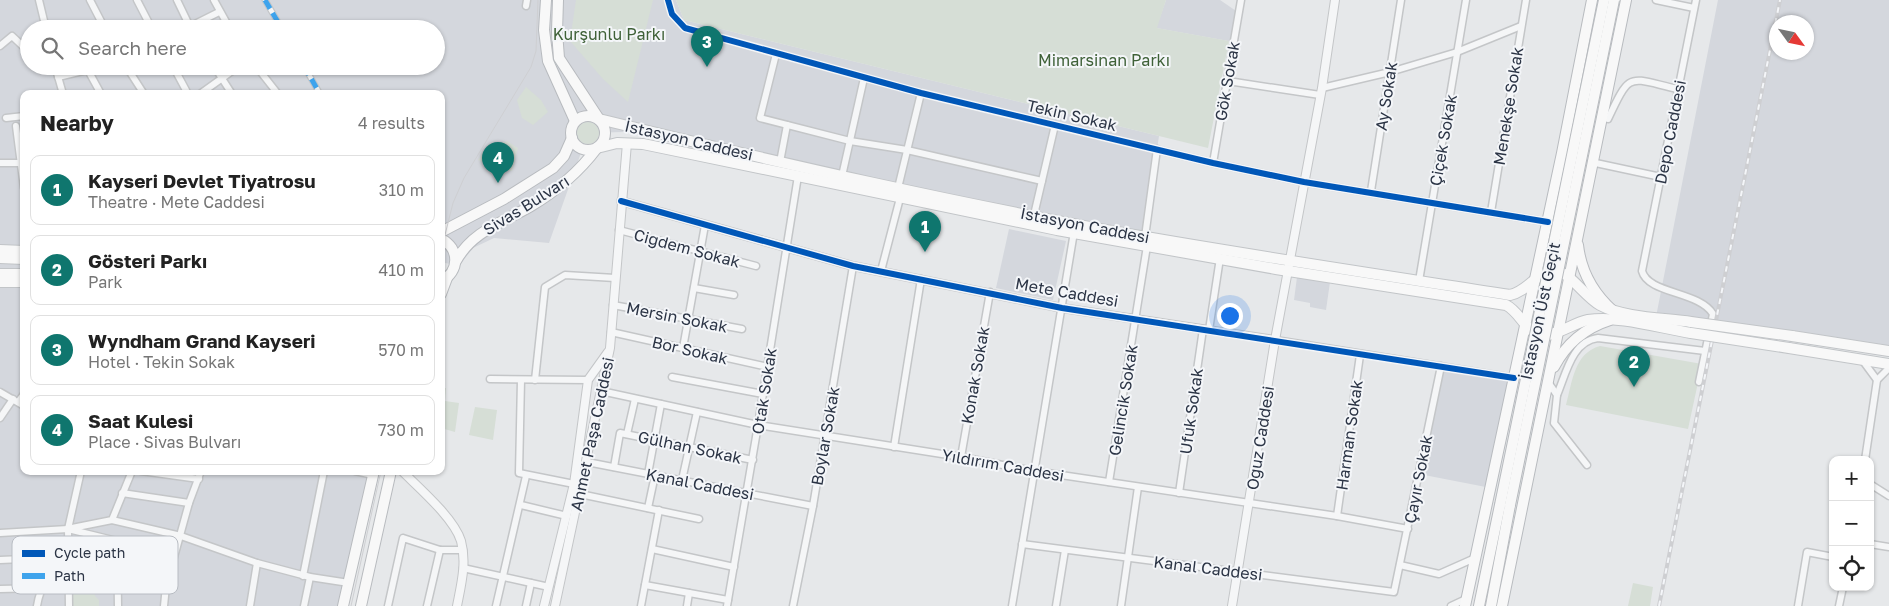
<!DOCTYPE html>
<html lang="en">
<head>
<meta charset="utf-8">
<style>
  :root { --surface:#fff; --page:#f2f2f2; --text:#222; --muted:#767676; --line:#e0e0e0; --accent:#0f766e }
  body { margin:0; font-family:"Golos Text",sans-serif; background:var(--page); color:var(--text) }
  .controls { position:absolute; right:15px; bottom:15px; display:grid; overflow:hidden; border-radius:10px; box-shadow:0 1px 4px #0004 }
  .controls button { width:45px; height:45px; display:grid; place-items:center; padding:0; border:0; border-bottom:1px solid var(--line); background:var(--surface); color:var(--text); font:25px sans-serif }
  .compass { position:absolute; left:1769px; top:15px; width:45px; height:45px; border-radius:50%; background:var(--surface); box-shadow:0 1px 4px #0004; rotate:123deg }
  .you { position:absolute; left:1229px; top:315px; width:18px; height:18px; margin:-12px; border:4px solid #fff; border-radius:50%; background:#1a73e8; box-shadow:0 0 0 8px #1a73e833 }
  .badge { display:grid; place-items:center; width:32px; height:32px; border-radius:50%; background:var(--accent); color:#fff; font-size:16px; font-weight:700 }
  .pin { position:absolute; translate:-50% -41px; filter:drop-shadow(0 1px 2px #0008) }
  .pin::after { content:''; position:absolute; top:26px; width:18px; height:15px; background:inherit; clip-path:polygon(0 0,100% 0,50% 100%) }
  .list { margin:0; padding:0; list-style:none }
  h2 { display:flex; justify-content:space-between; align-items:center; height:65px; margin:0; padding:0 20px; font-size:21px }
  h2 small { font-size:16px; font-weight:400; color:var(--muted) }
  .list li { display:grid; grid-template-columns:32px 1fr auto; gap:15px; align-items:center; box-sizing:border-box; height:70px; margin:0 10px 10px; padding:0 10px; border:1px solid var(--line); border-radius:10px }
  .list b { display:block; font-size:19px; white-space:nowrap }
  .list p { margin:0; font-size:16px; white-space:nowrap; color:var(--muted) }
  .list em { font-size:16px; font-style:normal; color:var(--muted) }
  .icon { flex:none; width:28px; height:28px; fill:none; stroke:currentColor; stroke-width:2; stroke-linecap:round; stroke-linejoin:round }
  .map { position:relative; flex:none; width:1889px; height:606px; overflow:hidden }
  .search { position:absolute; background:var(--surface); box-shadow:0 1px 4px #0004; left:20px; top:20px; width:425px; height:55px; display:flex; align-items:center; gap:12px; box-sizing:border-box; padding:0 18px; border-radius:28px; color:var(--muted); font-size:19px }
  .panel { position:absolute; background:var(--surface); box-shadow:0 1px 4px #0004; left:20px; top:90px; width:425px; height:385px; border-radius:10px }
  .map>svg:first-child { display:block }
</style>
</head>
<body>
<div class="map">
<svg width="1889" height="606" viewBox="0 0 1889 606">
  <rect width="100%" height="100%" fill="#e6e8ea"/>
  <g fill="#d4d7dd" fill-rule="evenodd">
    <path d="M0,0h676l8,20 475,116 -16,104 -520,-108 -35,1 -39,110 -55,-5 -21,10 -14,18 -18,-4v-168h-417v377h356l-32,135h-348zM29,29h407v37h-407z"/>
    <path d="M1166,0h54l19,13 -5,29 -78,-14z"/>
    <path d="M1718,0h171v356l-234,-34zM1776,22h30v30h-30z"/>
    <path d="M1009,229l57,12 -13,59 -57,-12z"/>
    <path d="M1297,277l33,5 -4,28 -16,-3v-4l-16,-3z"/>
    <path d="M1441,366l73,12 -23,110 -72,-14z"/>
  </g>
  <g fill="#d6ded6">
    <path d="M576,0h77l-25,102 -25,-23 -33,-38z"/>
    <path d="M676,0h490l-9,28 72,13 -21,107 -524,-128z"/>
    <path d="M526,87l15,13 7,12 -15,13 -11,-7 -5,-18z"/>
    <circle cx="588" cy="133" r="11"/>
    <path d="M507,141l11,7 -6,23 -14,-2 -20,-9 11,-16 7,1z"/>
    <path d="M1600,346l102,18 -14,65 -122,-24c6,-22 8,-52 34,-59z"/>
    <path d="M441,388h5l-1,13 14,2 -4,29 -14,-4z"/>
    <path d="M475,407l22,3 -4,30 -24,-5z"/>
    <path d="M69,564l30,1 -5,11 1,20 4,4v6h-30z"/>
    <path d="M1633,583l20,4 -3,19h-22z"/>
  </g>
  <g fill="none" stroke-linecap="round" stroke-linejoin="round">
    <defs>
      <g id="pedestrian">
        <path d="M265,0l17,29"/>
        <path d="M304,66l16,28"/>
      </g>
      <g id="minor">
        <path d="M39,0l7,29"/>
        <path d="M90,0l15,29"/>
        <path d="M137,0l15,29"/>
        <path d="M177,0l14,29"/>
        <path d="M214,0l16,29"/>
        <path d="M668,0l4,14 13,14 236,65 292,70 91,19 244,40"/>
        <path d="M1656,0l38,8"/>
        <path d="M1696,0l-54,271c6,23 57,20 71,43l-14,68"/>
        <path d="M526,6l1,-6"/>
        <path d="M185,29l34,-17"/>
        <path d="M0,46l12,-10 17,16"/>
        <path d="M776,54l-16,64 90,23 57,9 135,31"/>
        <path d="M55,66l8,28"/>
        <path d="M126,66l18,28"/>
        <path d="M173,66l15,28"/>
        <path d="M214,66l18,28"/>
        <path d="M256,66l22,28"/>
        <path d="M89,72l12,22"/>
        <path d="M58,77l46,-11"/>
        <path d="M1228,81l92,14"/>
        <path d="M1322,88l68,-16 67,-20 64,-26"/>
        <path d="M200,94l39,-28"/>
        <path d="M6,118l18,-2"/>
        <path d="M1608,119c23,-49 20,-41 70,-30"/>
        <path d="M16,126l8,62"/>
        <path d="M780,162l7,-37"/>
        <path d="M1591,162l70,15"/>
        <path d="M0,163h23"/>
        <path d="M1213,163l28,-163"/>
        <path d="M842,176l22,-98"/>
        <path d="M898,188l23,-95"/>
        <path d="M1371,191l30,-191"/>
        <path d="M1491,212l35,-212"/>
        <path d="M1034,215l21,-90"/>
        <path d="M619,230l137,36"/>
        <path d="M1145,237l12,-88"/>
        <path d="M881,271l19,-73"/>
        <path d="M1419,281l47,-281"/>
        <path d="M694,288l40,7"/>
        <path d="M613,305l129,24"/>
        <path d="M1209,330l11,-72"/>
        <path d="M611,332l157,35"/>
        <path d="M1275,340l239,38"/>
        <path d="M683,348l22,-123"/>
        <path d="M1863,361l14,19"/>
        <path d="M672,377l91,17"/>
        <path d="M490,379l98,1"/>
        <path d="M521,380l-2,93 55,11"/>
        <path d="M535,380l10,-93 20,-12 50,3"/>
        <path d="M1548,382l9,13 -3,28 33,42"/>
        <path d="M601,391l157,34 203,32 73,14 303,45 71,13"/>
        <path d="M0,392l24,14"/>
        <path d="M1557,395c9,-21 15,-54 41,-57l107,13"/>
        <path d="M18,402l6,-8"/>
        <path d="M0,418l13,-19"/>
        <path d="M627,434l8,-35"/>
        <path d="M894,447l27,-168"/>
        <path d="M961,457l29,-165"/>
        <path d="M1865,460l12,-80 12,-12"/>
        <path d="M587,462l226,44"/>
        <path d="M614,467l6,-34 133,27"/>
        <path d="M141,471l58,8"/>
        <path d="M355,471l18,4"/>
        <path d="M648,474l13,-70"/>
        <path d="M682,480l15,-68"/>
        <path d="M1109,482l38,-236"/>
        <path d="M1870,484l19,12"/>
        <path d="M122,493l67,10"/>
        <path d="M1179,493l24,-164"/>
        <path d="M580,494l119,25"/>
        <path d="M521,505l46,11"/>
        <path d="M648,508l7,-33"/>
        <path d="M1337,516l23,-161"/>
        <path d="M112,520l69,16 76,27 53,14 39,6"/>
        <path d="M72,528l40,-8 20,-49"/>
        <path d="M0,533l68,-4 49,12 59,8"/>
        <path d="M117,541l1,65"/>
        <path d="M1022,544l372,48 47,-226"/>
        <path d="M1870,544l19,3"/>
        <path d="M652,549l82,18"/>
        <path d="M0,560l69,-3"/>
        <path d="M1400,565l39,9 36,-16"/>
        <path d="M463,568l86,19"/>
        <path d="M303,576l21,-105"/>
        <path d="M119,581l47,5"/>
        <path d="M645,585l83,15"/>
        <path d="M0,589l42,-1"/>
        <path d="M37,606c3,-20 14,-36 31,-48"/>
        <path d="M69,606l-1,-77 13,-58"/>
        <path d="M164,606l2,-20 23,-83 12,-32"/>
        <path d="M250,606l7,-43"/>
        <path d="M304,606l6,-29"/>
        <path d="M388,606l15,-68 37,12h23"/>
        <path d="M427,606l13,-56"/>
        <path d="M496,606l30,-130"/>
        <path d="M526,606l5,-23"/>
        <path d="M641,606l18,-96"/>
        <path d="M687,606l2,-13"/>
        <path d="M727,606l31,-181 40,-249"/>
        <path d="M793,606l20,-100 40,-240"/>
        <path d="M1012,606l62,-374"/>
        <path d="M1056,606l9,-56"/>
        <path d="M1121,606l17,-119"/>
        <path d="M1451,606l15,-7"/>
        <path d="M1798,606l9,-54 26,5"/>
        <path d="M1839,606l4,-19"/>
      </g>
      <g id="tertiary">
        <path d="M621,201l232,65 209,42 213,32"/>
        <path d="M402,471c17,17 52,47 59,70 6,22 0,44 -4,65"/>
        <path d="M544,606l30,-122 14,-104 20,-28"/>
        <path d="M555,606l55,-258 17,-205"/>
        <path d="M1232,606l43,-266 47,-252 13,-88"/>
      </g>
      <g id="primary">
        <path d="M599,119c181,44 363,86 547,118 121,21 242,39 364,58 19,-4 27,-25 46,-24 14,1 29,26 44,34 24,13 64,13 91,17"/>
        <path d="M597,148l20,-5 26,1 414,86 219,39 230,36c14,7 19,26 34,30 13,3 33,-12 48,-15 30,-5 72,8 103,13"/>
        <path d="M0,250l24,1"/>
        <path d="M0,258l24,1"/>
        <path d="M0,274h24"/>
        <path d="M0,282h24"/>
        <path d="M1792,336l97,15"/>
        <path d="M1789,348l100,16"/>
      </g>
      <g id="trunk">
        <path d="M546,0l-2,30 4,31 27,60"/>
        <path d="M558,0l-1,32 2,26 40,61"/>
        <circle cx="588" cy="133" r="17"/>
        <path d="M441,232l63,-33 49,-31 11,-12 8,-18"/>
        <path d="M441,239c19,9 19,33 0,42"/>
        <path d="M1578,245c3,27 15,48 35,66"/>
        <path d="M456,261c16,-30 48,-39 75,-55 27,-16 48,-34 66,-58"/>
        <path d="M441,294l6,-16"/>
        <path d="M1554,367c12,-23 31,-39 56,-47"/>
        <path d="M343,606l31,-135"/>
        <path d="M361,606l30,-135"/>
        <path d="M1465,606l97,-453 30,-153"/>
        <path d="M1479,606l21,-101"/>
        <path d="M1491,606l19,-101"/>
        <path d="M1502,606l124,-606"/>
      </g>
    </defs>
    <use href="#pedestrian" stroke="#c4c6c8" stroke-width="7"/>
    <use href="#minor" stroke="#c4c6c8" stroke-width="9"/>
    <use href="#tertiary" stroke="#c4c6c8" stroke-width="10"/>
    <use href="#primary" stroke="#c2c5c8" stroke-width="12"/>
    <use href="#trunk" stroke="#b8bbbf" stroke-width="12"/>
    <use href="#pedestrian" stroke="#f5f6f7" stroke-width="4.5"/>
    <use href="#minor" stroke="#f5f6f7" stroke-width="6"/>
    <use href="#tertiary" stroke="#f5f6f7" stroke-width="8"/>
    <use href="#primary" stroke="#f8f8f8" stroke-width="10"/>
    <use href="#trunk" stroke="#f8f8f8" stroke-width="10"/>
    <g stroke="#cecfd2" stroke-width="1">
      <path d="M441,251l12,-48 11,-25 67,-111 5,-16 2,-51"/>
      <path d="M351,606l30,-135"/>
    </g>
    <defs>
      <path id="rail" d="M1659,606l121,-606"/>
    </defs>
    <use href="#rail" stroke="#cecfd2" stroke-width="4"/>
    <use href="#rail" stroke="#f4f6f9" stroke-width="2" stroke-dasharray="5.5" stroke-linecap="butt"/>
    <defs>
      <g id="primary-bridge">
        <path d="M1691,322l101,14"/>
        <path d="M1691,333l98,15"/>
      </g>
      <g id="trunk-bridge">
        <path d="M1500,505l104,-505"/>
        <path d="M1510,505l104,-505"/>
      </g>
    </defs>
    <use href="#primary-bridge" stroke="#c2c5c8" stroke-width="12" stroke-linecap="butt"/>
    <use href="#trunk-bridge" stroke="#b8bbbf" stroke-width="12" stroke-linecap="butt"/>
    <use href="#primary-bridge" stroke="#f8f8f8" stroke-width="10"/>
    <use href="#trunk-bridge" stroke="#f8f8f8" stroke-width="10"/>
    <g stroke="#3ea3ec" stroke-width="5" stroke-dasharray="10 5" stroke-linecap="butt">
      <path d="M265,0l17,29"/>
      <path d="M304,66l16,28"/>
    </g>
    <defs>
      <g id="cycleway">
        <path d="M668,0l4,14 13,14 236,65 292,70 91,19 244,40"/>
        <path d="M621,201l232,65 209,42 452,70"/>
      </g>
    </defs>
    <use href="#cycleway" stroke="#f4f6f9" stroke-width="9"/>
    <use href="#cycleway" stroke="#0057b8" stroke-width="6"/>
  </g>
  <g text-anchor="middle" stroke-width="4" stroke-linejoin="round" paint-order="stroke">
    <g font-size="16" fill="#3f6138" stroke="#f4f6f9">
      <text x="609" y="40">Kurşunlu Parkı</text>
      <text x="1104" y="66">Mimarsinan Parkı</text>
    </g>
    <g font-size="16" fill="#2b3445" stroke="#f4f6f9">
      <text transform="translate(1227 81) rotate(-80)" y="6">Gök Sokak</text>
      <text transform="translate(1386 96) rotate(-81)" y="6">Ay Sokak</text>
      <text transform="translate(1508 106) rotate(-81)" y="6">Menekşe Sokak</text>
      <text transform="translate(1072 115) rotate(13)" y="6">Tekin Sokak</text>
      <text transform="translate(1670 132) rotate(-79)" y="6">Depo Caddesi</text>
      <text transform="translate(689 140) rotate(13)" y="6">İstasyon Caddesi</text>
      <text transform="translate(1443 140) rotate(-80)" y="6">Çiçek Sokak</text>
      <text transform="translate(526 205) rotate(-32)" y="6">Sivas Bulvarı</text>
      <text transform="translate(1085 225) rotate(11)" y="6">İstasyon Caddesi</text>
      <text transform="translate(687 248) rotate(15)" y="6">Ciğdem Sokak</text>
      <text transform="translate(1067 292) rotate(10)" y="6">Mete Caddesi</text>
      <text transform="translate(1540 311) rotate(-78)" y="6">İstasyon Üst Geçit</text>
      <text transform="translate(677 317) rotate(11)" y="6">Mersin Sokak</text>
      <text transform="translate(690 350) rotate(13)" y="6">Bor Sokak</text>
      <text transform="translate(975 375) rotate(-80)" y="6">Konak Sokak</text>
      <text transform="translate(764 391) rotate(-81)" y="6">Otak Sokak</text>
      <text transform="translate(1123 400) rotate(-81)" y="6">Gelincik Sokak</text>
      <text transform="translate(1191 411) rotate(-82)" y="6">Ufuk Sokak</text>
      <text transform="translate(592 434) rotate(-78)" y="6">Ahmet Paşa Caddesi</text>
      <text transform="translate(1349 435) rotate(-82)" y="6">Harman Sokak</text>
      <text transform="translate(825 436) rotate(-80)" y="6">Boylar Sokak</text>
      <text transform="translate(1260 438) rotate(-81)" y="6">Oğuz Caddesi</text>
      <text transform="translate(690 447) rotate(12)" y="6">Gülhan Sokak</text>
      <text transform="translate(1003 465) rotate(10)" y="6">Yıldırım Caddesi</text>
      <text transform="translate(1418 479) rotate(-79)" y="6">Çayır Sokak</text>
      <text transform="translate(700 484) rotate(11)" y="6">Kanal Caddesi</text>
      <text transform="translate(1208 568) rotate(7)" y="6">Kanal Caddesi</text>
    </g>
  </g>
  <rect x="12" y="536" width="166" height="58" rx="8" fill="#f4f6f9" stroke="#b8bcc3" stroke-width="1"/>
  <rect x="22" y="550" width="23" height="7" fill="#0057b8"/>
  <rect x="22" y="573" width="23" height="6" fill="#3ea3ec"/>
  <g font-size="14" fill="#2b3445">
    <text x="54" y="558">Cycle path</text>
    <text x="54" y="581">Path</text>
  </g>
</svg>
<div class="controls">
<button>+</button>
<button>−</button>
<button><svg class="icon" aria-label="locate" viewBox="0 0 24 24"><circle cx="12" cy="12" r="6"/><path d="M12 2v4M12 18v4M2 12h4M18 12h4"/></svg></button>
</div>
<svg class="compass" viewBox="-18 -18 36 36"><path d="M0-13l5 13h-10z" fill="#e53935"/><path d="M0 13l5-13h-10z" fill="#767676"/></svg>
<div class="you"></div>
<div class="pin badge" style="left:925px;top:252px">1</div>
<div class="pin badge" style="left:1634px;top:387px">2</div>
<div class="pin badge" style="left:707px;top:67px">3</div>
<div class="pin badge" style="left:498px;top:183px">4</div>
<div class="search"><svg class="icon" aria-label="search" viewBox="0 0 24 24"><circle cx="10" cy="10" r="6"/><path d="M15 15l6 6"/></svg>Search here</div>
<section class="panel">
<h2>Nearby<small>4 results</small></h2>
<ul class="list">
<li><span class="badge">1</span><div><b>Kayseri Devlet Tiyatrosu</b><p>Theatre · Mete Caddesi</p></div><em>310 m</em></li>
<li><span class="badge">2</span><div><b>Gösteri Parkı</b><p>Park</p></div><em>410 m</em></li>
<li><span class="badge">3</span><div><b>Wyndham Grand Kayseri</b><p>Hotel · Tekin Sokak</p></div><em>570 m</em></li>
<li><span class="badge">4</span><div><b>Saat Kulesi</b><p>Place · Sivas Bulvarı</p></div><em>730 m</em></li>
</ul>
</section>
</div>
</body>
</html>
